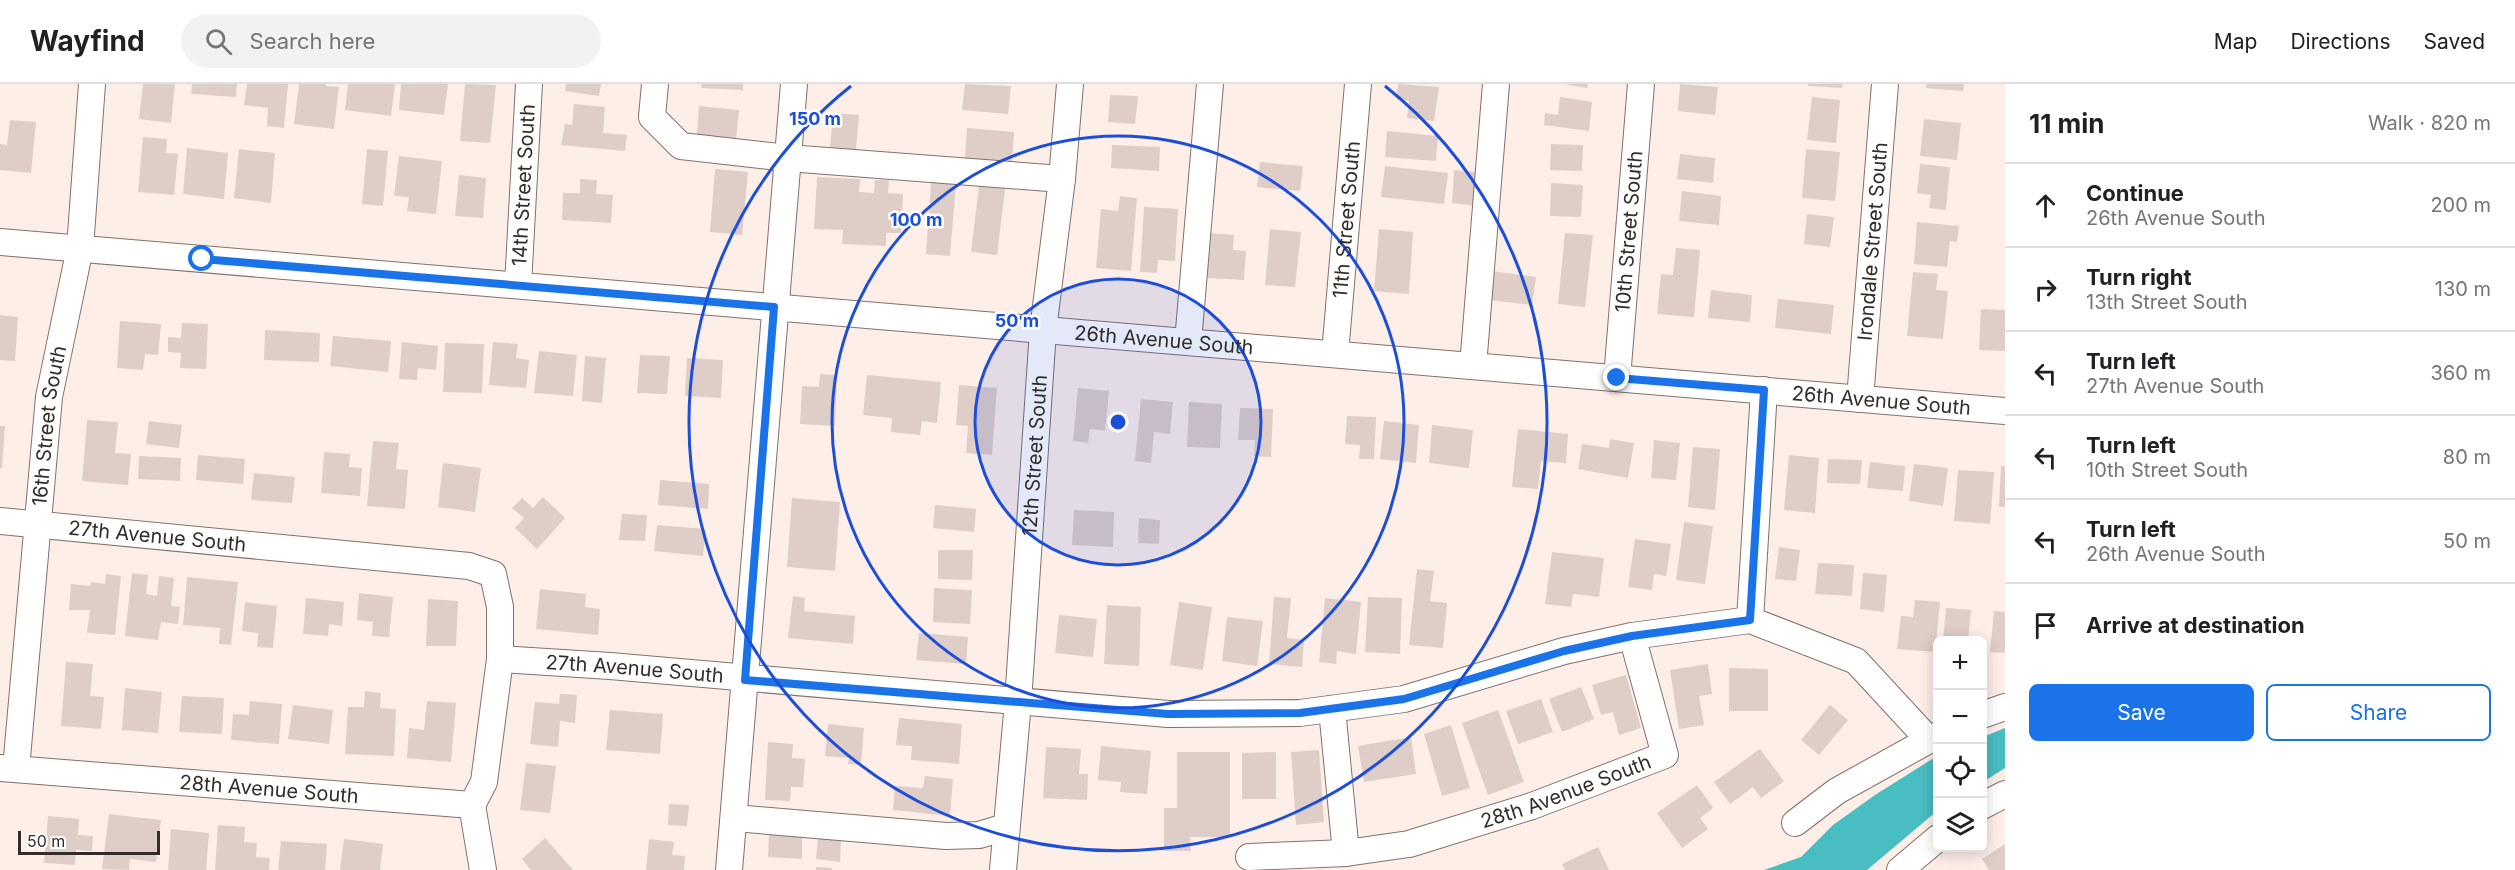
<!DOCTYPE html>
<html lang="en">
<head>
<meta charset="utf-8">
<style>
  :root { --surface:#fff; --page:#f2f2f2; --text:#202124; --muted:#757577; --line:#e0e0e0; --accent:#1a73e8 }
  body { margin:0; font-family:Inter,sans-serif; background:var(--page); color:var(--text) }
  .controls { position:absolute; right:18px; bottom:18px; display:grid; overflow:hidden; border-radius:9px; box-shadow:0 3px 15px #0003 }
  .controls button { width:54px; height:54px; display:grid; place-items:center; padding:0; border:0; border-bottom:2px solid var(--line); background:var(--surface); color:var(--text); font:30px sans-serif }
  .scale { position:absolute; left:18px; bottom:15px; width:142px; box-sizing:border-box; padding-left:6px; border:3px solid #332c29; border-top:0; font-size:16px; line-height:21px; white-space:nowrap; color:#332c29; -webkit-text-stroke:4px #fff; paint-order:stroke }
  .stop { position:absolute; width:18px; height:18px; margin:-14px; border:4px solid #1a73e8; border-radius:50%; background:#fff }
  .stop.end { background:#1a73e8; border-color:#fff; box-shadow:0 2px 6px #0008 }
  .list { margin:0; padding:0; list-style:none }
  h2 { display:flex; justify-content:space-between; align-items:center; height:78px; margin:0; padding:0 24px; font-size:26px }
  h2 small { font-size:20px; font-weight:400; color:var(--muted) }
  .list li { display:grid; grid-template-columns:39px 1fr auto; gap:18px; align-items:center; box-sizing:border-box; height:84px; padding:0 24px; border-top:2px solid var(--line) }
  .list b { display:block; font-size:22px; white-space:nowrap }
  .list p { margin:0; font-size:20px; white-space:nowrap; color:var(--muted) }
  .list em { font-size:20px; font-style:normal; color:var(--muted) }
  .actions { display:flex; gap:12px; padding:18px 24px }
  .actions a { flex:1; padding:14px 0; border:2px solid var(--accent); border-radius:9px; text-align:center; font-size:21px; color:var(--accent) }
  .actions .main { background:var(--accent); color:#fff }
  .icon { flex:none; width:33px; height:33px; fill:none; stroke:currentColor; stroke-width:2; stroke-linecap:round; stroke-linejoin:round }
  .map { position:relative; flex:none; width:2005px; height:786px; overflow:hidden }
  header { display:flex; align-items:center; gap:36px; box-sizing:border-box; height:84px; padding:0 30px; background:var(--surface); border-bottom:2px solid var(--line) }
  header strong { font-size:28px }
  nav { display:flex; gap:33px; margin-inline-start:auto; font-size:21px }
  .search { width:420px; height:54px; background:var(--page); display:flex; align-items:center; gap:15px; box-sizing:border-box; padding:0 21px; border-radius:33px; color:var(--muted); font-size:22px }
  main { display:flex }
  aside { flex:1; background:var(--surface) }
  .map>svg:first-child { display:block }
</style>
</head>
<body>
<header>
<strong>Wayfind</strong>
<div class="search"><svg class="icon" aria-label="search" viewBox="0 0 24 24"><circle cx="10" cy="10" r="6"/><path d="M15 15l6 6"/></svg>Search here</div>
<nav><a>Map</a><a>Directions</a><a>Saved</a></nav>
</header>
<main>
<div class="map">
<svg width="2005" height="786" viewBox="0 0 2005 786">
  <rect width="100%" height="100%" fill="#fdeee8"/>
  <g fill="#48bdc2">
    <path d="M2005,644v40l-22,14v-45z"/>
    <path d="M1937,672v55l-70,59h-103l37,-13 32,-32 42,-30z"/>
  </g>
  <g fill="#dfcdc7">
    <path d="M143,0h32l-4,39 -32,-4z"/>
    <path d="M192,0h45l-1,13 -45,-3z"/>
    <path d="M247,0h41l-4,44 -17,-2 1,-18 -24,-3z"/>
    <path d="M299,0h27v2l13,1 -5,42 -40,-5z"/>
    <path d="M348,0h47l-4,32 -46,-6z"/>
    <path d="M401,0h47l-4,31 -45,-5z"/>
    <path d="M465,0l31,1 -6,58 -30,-2z"/>
    <path d="M566,0h35l-2,12 -34,-5z"/>
    <path d="M702,0h41v6l-42,-2z"/>
    <path d="M965,0l46,2 -3,28 -46,-4z"/>
    <path d="M1398,0l41,3 -5,34 -27,-3 2,-17 -13,-2z"/>
    <path d="M1564,0h24l-1,4z"/>
    <path d="M1680,0l38,3 -3,28 -37,-4z"/>
    <path d="M1808,0h35l-1,4 -34,-2z"/>
    <path d="M1927,0h37l-1,7 -37,-3z"/>
    <path d="M1110,11l28,1 -3,28 -27,-2z"/>
    <path d="M1560,13l32,5 -3,29 -45,-6 1,-12 13,2z"/>
    <path d="M1812,13l28,3 -4,43 -29,-3z"/>
    <path d="M574,20l31,3 -2,26 24,2 -2,16 -64,-6 4,-21 7,1z"/>
    <path d="M699,22l40,4 -3,29 -39,-4z"/>
    <path d="M833,29l26,2 -3,35 -26,-2z"/>
    <path d="M1924,35l37,4 -4,37 -37,-4z"/>
    <path d="M10,36l26,2 -5,51 -31,-3v-26l7,1z"/>
    <path d="M967,44l47,4 -2,30 -47,-4z"/>
    <path d="M1387,47l51,5 -2,25 -51,-4z"/>
    <path d="M143,53l24,2 -1,14 12,1 -4,41 -36,-3z"/>
    <path d="M1551,60l32,1 -1,26 -32,-1z"/>
    <path d="M1112,61l48,2 -1,24 -48,-3z"/>
    <path d="M187,64l41,5 -4,46 -41,-5z"/>
    <path d="M239,65l36,4 -4,50 -37,-5z"/>
    <path d="M367,65l21,2 -5,55 -21,-2z"/>
    <path d="M1806,65l34,3 -5,49 -33,-3z"/>
    <path d="M1680,70l35,4 -2,25 -36,-4z"/>
    <path d="M399,72l43,5 -6,53 -29,-3 2,-14 -15,-1z"/>
    <path d="M1260,78l43,4 -3,25 -43,-4z"/>
    <path d="M1920,80l30,3 -4,43 -17,-2 2,-13 -14,-2z"/>
    <path d="M1385,82l63,7 -4,31 -63,-7z"/>
    <path d="M715,85l33,3 -6,63 -32,-3z"/>
    <path d="M1454,86l25,2 -2,34 -25,-3z"/>
    <path d="M459,91l27,3 -3,40 -28,-2z"/>
    <path d="M817,93l43,2 -1,13 15,1 1,-13h14l-1,13 15,1 -2,39h-15v13l-44,-2 1,-14 -29,-1z"/>
    <path d="M980,94l26,4 -9,73 -26,-3z"/>
    <path d="M580,95l17,1 -1,14 17,1 -2,28 -49,-3 1,-27h17z"/>
    <path d="M931,98l25,2 -6,72 -24,-2z"/>
    <path d="M1551,99l32,2 -2,32 -31,-1z"/>
    <path d="M1682,107l39,5 -2,29 -40,-4z"/>
    <path d="M1120,112l17,2 -6,73 -35,-3 5,-59 17,2z"/>
    <path d="M1144,123l34,2 -3,52 -17,-1 -1,13 -17,-1z"/>
    <path d="M1807,130l27,3 -4,30 -26,-3z"/>
    <path d="M1917,138l42,4 -2,16 -7,-1 -3,26 -33,-3z"/>
    <path d="M1270,145l31,3 -6,55 -30,-2z"/>
    <path d="M1379,145l34,3 -4,62 -35,-3z"/>
    <path d="M1209,149l25,2 -1,15 13,1 -2,29 -38,-2z"/>
    <path d="M1565,149l28,2 -8,72 -27,-3z"/>
    <path d="M1676,164l24,2 -6,67 -37,-3 4,-40 12,1z"/>
    <path d="M1492,187l44,6 -4,28 -44,-5z"/>
    <path d="M1913,188l25,2 -2,16 12,1 -5,48 -36,-3z"/>
    <path d="M1711,206l41,5 -2,27 -42,-4z"/>
    <path d="M1778,215l56,6 -3,29 -56,-6z"/>
    <path d="M1981,225l24,1v41l-26,-1z"/>
    <path d="M0,231l18,2 -3,44 -15,-1z"/>
    <path d="M120,237l41,3 -3,31 -13,-1 -2,16 -26,-2z"/>
    <path d="M182,239l26,1 -2,45 -26,-1 1,-15 -13,-1v-15l13,1z"/>
    <path d="M265,246l55,3 -1,29 -55,-2z"/>
    <path d="M333,252l58,5 -3,31 -58,-6z"/>
    <path d="M402,258l36,4 -2,24 -18,-2 -1,12 -18,-1z"/>
    <path d="M493,258l25,2 -2,14 13,2 -3,28 -37,-3z"/>
    <path d="M445,259l39,1 -2,49 -39,-1z"/>
    <path d="M539,267l38,4 -4,41 -39,-3z"/>
    <path d="M640,271l30,1 -3,38 -30,-1z"/>
    <path d="M585,272l21,2 -4,45 -20,-2z"/>
    <path d="M687,274l36,2 -2,38 -36,-2z"/>
    <path d="M820,290l17,1 -2,51 -35,-2 2,-38 17,1z"/>
    <path d="M867,291l74,7 -4,41 -15,-2 -2,14 -29,-3 1,-14 -29,-3z"/>
    <path d="M959,301l38,3 -5,67 -26,-2 2,-27 -12,-1z"/>
    <path d="M1078,304l31,3 -4,40 -15,-2 -2,14 -15,-2z"/>
    <path d="M1141,315l32,3 -3,32 -16,-2 -3,31 -16,-2z"/>
    <path d="M1189,318l33,2 -2,44 -33,-1z"/>
    <path d="M1240,324l33,1 -2,48 -17,-1 1,-16h-17z"/>
    <path d="M1347,332l29,1 -2,42h-15l1,-14 -15,-1z"/>
    <path d="M87,336l31,2 -3,31 16,1 -3,31 -46,-4z"/>
    <path d="M149,337l33,4 -3,23 -33,-4z"/>
    <path d="M1384,337l35,4 -3,38 -36,-4z"/>
    <path d="M1432,341l41,5 -4,38 -40,-5z"/>
    <path d="M0,342h5l-3,42h-2z"/>
    <path d="M1518,345l50,5 -2,29 -25,-2 -3,28 -26,-2z"/>
    <path d="M1610,355l24,4 -6,35 -50,-9 4,-25 27,4z"/>
    <path d="M1654,356l26,3 -4,37 -25,-2z"/>
    <path d="M373,357l26,2 -3,26 12,1 -3,39 -38,-3z"/>
    <path d="M1693,363l27,2 -5,61 -27,-3z"/>
    <path d="M324,368l26,2 -1,13 13,1 -2,28 -39,-3z"/>
    <path d="M198,371l47,4 -2,25 -47,-4z"/>
    <path d="M1789,371l30,3 -4,55 -31,-3z"/>
    <path d="M139,372l42,2 -1,23 -42,-2z"/>
    <path d="M1828,375l34,1 -2,24 -33,-1z"/>
    <path d="M1870,378l35,4 -2,25 -36,-3z"/>
    <path d="M443,379l38,5 -6,44 -37,-5z"/>
    <path d="M1914,380l34,4 -5,38 -34,-5z"/>
    <path d="M2001,382h4v41h-6z"/>
    <path d="M1958,386l36,2 -4,52 -36,-3z"/>
    <path d="M254,389l41,4 -3,26 -41,-3z"/>
    <path d="M660,396l49,4 -1,25 -50,-4z"/>
    <path d="M543,413l22,21 -28,31 -22,-21 9,-10 -12,-10 10,-10 11,10z"/>
    <path d="M792,414l48,4 -5,69 -48,-4z"/>
    <path d="M935,421l41,4 -2,23 -41,-4z"/>
    <path d="M1074,426l40,2 -1,35 -41,-2z"/>
    <path d="M622,430l25,1 -2,26 -26,-1z"/>
    <path d="M1139,434l21,2 -1,24 -21,-1z"/>
    <path d="M1684,438l29,4 -8,58 -29,-4z"/>
    <path d="M657,441l49,4 -3,27 -49,-5z"/>
    <path d="M1635,455l36,5 -5,32 -12,-2 -2,16 -24,-3z"/>
    <path d="M1779,463l21,3 -4,31 -21,-2z"/>
    <path d="M938,466h35l-1,30 -34,-1z"/>
    <path d="M1552,468l52,6 -5,39 -26,-3 -2,13 -26,-3z"/>
    <path d="M1818,479l36,2 -2,31 -37,-2z"/>
    <path d="M1417,485l17,2 -4,30 17,2 -4,45 -34,-3z"/>
    <path d="M132,489l16,2 -2,19 11,2 2,-20 15,2 -3,28 9,1 -2,17 -17,-2 -3,18 -33,-4z"/>
    <path d="M1863,489l24,2 -3,37 -24,-3z"/>
    <path d="M106,490l15,2 -6,59 -28,-2 3,-23h-21l2,-26 19,2 1,-4 14,2z"/>
    <path d="M187,493l51,5 -7,63 -12,-1 1,-16 -37,-3z"/>
    <path d="M934,504l38,2 -2,34 -37,-2z"/>
    <path d="M540,505l46,5 -1,13 15,2 -2,26 -62,-6z"/>
    <path d="M359,509l34,4 -4,40 -17,-1 1,-14 -16,-2z"/>
    <path d="M793,512l12,2 -1,13 51,5 -2,28 -65,-6z"/>
    <path d="M1274,513l17,1 -4,40 17,2 -2,27 -33,-3z"/>
    <path d="M1368,513l34,1 -2,56 -35,-2z"/>
    <path d="M306,514l38,4 -2,24 -13,-2 -1,12 -25,-2z"/>
    <path d="M1325,514l36,4 -5,52 -19,-3 -1,13 -17,-2z"/>
    <path d="M428,515l30,2 -2,45h-30z"/>
    <path d="M1915,516l25,2 -5,50 -38,-3 4,-33 12,1z"/>
    <path d="M245,518l32,4 -4,42 -16,-1 1,-14 -16,-2z"/>
    <path d="M1179,518l33,5 -9,63 -33,-5z"/>
    <path d="M1107,521l34,2 -2,59 -35,-2z"/>
    <path d="M1946,524l25,2 -3,30h-25z"/>
    <path d="M1994,527l11,1v41l-15,-1z"/>
    <path d="M1059,531l38,4 -4,38 -38,-4z"/>
    <path d="M1227,533l36,4 -6,45 -35,-5z"/>
    <path d="M919,549l49,4 -2,27 -50,-4z"/>
    <path d="M66,578l27,2 -3,32 14,1 -3,32 -40,-3z"/>
    <path d="M1708,580l4,30 -13,2 5,29 -25,4 -9,-59z"/>
    <path d="M1729,584l39,1v42h-39z"/>
    <path d="M1626,591l15,53 -22,7 -6,-23 -12,3 -9,-30z"/>
    <path d="M1581,603l13,32 -32,13 -13,-33z"/>
    <path d="M125,604l37,4 -4,41 -36,-3z"/>
    <path d="M365,607l16,2 -1,15 16,1 -2,47 -49,-2 3,-47h16z"/>
    <path d="M560,610l17,1 -2,28 -15,-2 -2,26 -28,-3 5,-42 24,2z"/>
    <path d="M182,612l42,2 -2,36 -43,-2z"/>
    <path d="M1541,615l12,33 -35,12 -12,-33z"/>
    <path d="M250,617l32,3 -3,40 -48,-4 2,-26 16,1z"/>
    <path d="M427,617l29,2 -5,59 -44,-4 2,-30 15,2z"/>
    <path d="M293,621l40,5 -4,34 -41,-5z"/>
    <path d="M1830,621l18,15 -29,35 -18,-15z"/>
    <path d="M610,626l53,4 -3,40 -54,-4z"/>
    <path d="M1498,626l26,72 -36,13 -26,-72z"/>
    <path d="M899,634l63,6 -3,40 -48,-4 1,-14 -16,-1z"/>
    <path d="M828,640l36,4 -3,37 -13,-1 1,-6 -24,-2z"/>
    <path d="M1451,641l19,63 -28,8 -18,-62z"/>
    <path d="M1411,653l5,37 -52,8 -6,-36z"/>
    <path d="M768,658l25,2 -1,14 13,1 -2,28h-12l-1,14 -25,-1z"/>
    <path d="M1101,662l50,5 -4,43 -27,-2 1,-10 -23,-2z"/>
    <path d="M1046,663l35,2 -2,25h9l-1,26 -44,-2z"/>
    <path d="M1760,665l24,32 -23,17 -8,-11 -23,17 -16,-22z"/>
    <path d="M1319,666l5,72 -28,3 -5,-73z"/>
    <path d="M1177,668h53v85h-40l1,14h-27v-43h13z"/>
    <path d="M1276,668v47h-34v-46z"/>
    <path d="M526,679l30,3 -6,47 -30,-3z"/>
    <path d="M925,692l28,3 -3,37 -57,-6 2,-24 28,2z"/>
    <path d="M1697,701l16,23 -13,10 8,11 -26,19 -25,-35z"/>
    <path d="M669,720l20,1 -2,21 -19,-1z"/>
    <path d="M109,730l52,6 -5,42 -26,-3 -1,11 -27,-1z"/>
    <path d="M48,732l31,3 -1,16 15,1 -1,15 -16,-1 -1,15 -31,-2z"/>
    <path d="M218,741l27,2 -1,15 13,1 -1,14 14,1 -1,12h-54z"/>
    <path d="M171,745l38,4 -3,37h-38z"/>
    <path d="M769,750l33,2v23l-34,-2z"/>
    <path d="M545,754l28,32h-42l-9,-11z"/>
    <path d="M818,754l23,3 -1,21 -24,-3z"/>
    <path d="M344,755l39,5 -3,26h-40z"/>
    <path d="M649,755l25,3 -2,13 13,1 -1,14h-38z"/>
    <path d="M281,757l46,3 -2,26h-47z"/>
    <path d="M2005,760v26h-16l-7,-11z"/>
    <path d="M1598,763l11,23h-44l-3,-6z"/>
    <path d="M816,783l16,1v2h-16z"/>
  </g>
  <g fill="none" stroke-linecap="round" stroke-linejoin="round">
    <defs>
      <g id="minor">
        <path d="M655,0l-3,33 29,29 107,12 274,21"/>
        <path id="s1" d="M0,158l2005,169"/>
        <path id="s2" d="M518,201l11,-201"/>
        <path d="M1188,258l22,-258"/>
        <path id="s3" d="M1335,270l23,-270"/>
        <path d="M1473,282l23,-282"/>
        <path id="s4" d="M1617,294l24,-294"/>
        <path id="s5" d="M1860,315l25,-315"/>
        <path id="s6" d="M0,437l469,45 24,8 7,33v52l-16,123 -12,23"/>
        <path d="M1750,536l14,-230"/>
        <path id="s7" d="M500,575l110,7 558,48 132,-1 104,-14 160,-48 68,-15 118,-16 106,41 72,78"/>
        <path d="M1332,625l14,144"/>
        <path d="M1982,631l23,-8"/>
        <path id="s8" d="M0,684l472,37 11,65"/>
        <path id="s9" d="M16,685l33,-372 31,-149 12,-164"/>
        <path d="M1982,722l23,-12"/>
        <path d="M734,734l212,18 33,-1 27,-8"/>
        <path d="M1795,739l42,-32 101,-56"/>
        <path id="s10" d="M1249,773l97,-4 63,-9 123,-38 133,-51 -33,-119"/>
        <path d="M729,786l65,-786"/>
        <path id="s11" d="M1003,786l15,-168 25,-372 19,-151 8,-95"/>
        <path d="M1900,786l38,-32"/>
      </g>
    </defs>
    <use href="#minor" stroke="#81716b" stroke-width="28"/>
    <use href="#minor" stroke="#fff" stroke-width="26"/>
  </g>
  <g fill="none" stroke-linecap="round" stroke-linejoin="round">
    <path stroke="#1a73e8" stroke-width="8" d="M202,175l572,48 -29,373 423,34 132,-1 104,-14 160,-48 68,-15 118,-16 14,-230 -147,-12"/>
  </g>
  <circle cx="1118" cy="338" r="143" fill="#1d4ed8" fill-opacity=".12"/>
  <g fill="none" stroke="#1d4ed8" stroke-width="3">
    <circle cx="1118" cy="338" r="143"/>
    <circle cx="1118" cy="338" r="286"/>
    <path d="M1385 2A429 429 0 1 1 851 2"/>
  </g>
  <g text-anchor="middle" stroke-width="5" stroke-linejoin="round" paint-order="stroke">
    <g font-size="20" fill="#332c29" stroke="#fff">
      <text dy="7" stroke="none"><textPath href="#s2" startOffset="100">14th Street South</textPath></text>
      <text dy="7" stroke="none"><textPath href="#s3" startOffset="135">11th Street South</textPath></text>
      <text dy="7" stroke="none"><textPath href="#s4" startOffset="147">10th Street South</textPath></text>
      <text dy="7" stroke="none"><textPath href="#s5" startOffset="158">Irondale Street South</textPath></text>
      <text dy="7" stroke="none"><textPath href="#s1" startOffset="1168">26th Avenue South</textPath></text>
      <text dy="7" stroke="none"><textPath href="#s1" startOffset="1888">26th Avenue South</textPath></text>
      <text dy="7" stroke="none"><textPath href="#s9" startOffset="345">16th Street South</textPath></text>
      <text dy="7" stroke="none"><textPath href="#s11" startOffset="416">12th Street South</textPath></text>
      <text dy="7" stroke="none"><textPath href="#s6" startOffset="158">27th Avenue South</textPath></text>
      <text dy="7" stroke="none"><textPath href="#s7" startOffset="135">27th Avenue South</textPath></text>
      <text dy="7" stroke="none"><textPath href="#s8" startOffset="270">28th Avenue South</textPath></text>
      <text dy="7" stroke="none"><textPath href="#s10" startOffset="326">28th Avenue South</textPath></text>
    </g>
  </g>
  <circle cx="1118" cy="338" r="9" fill="#1d4ed8" stroke="#fff" stroke-width="3"/>
  <g font-size="18" text-anchor="middle" font-weight="bold" fill="#1d4ed8" stroke="#fff" stroke-width="5" stroke-linejoin="round" paint-order="stroke">
    <text x="815" y="41">150 m</text>
    <text x="916" y="142">100 m</text>
    <text x="1017" y="243">50 m</text>
  </g>
</svg>
<div class="controls">
<button>+</button>
<button>−</button>
<button><svg class="icon" aria-label="locate" viewBox="0 0 24 24"><circle cx="12" cy="12" r="6"/><path d="M12 2v4M12 18v4M2 12h4M18 12h4"/></svg></button>
<button><svg class="icon" aria-label="layers" viewBox="0 0 24 24"><path d="M12 4l9 5-9 5-9-5zM3 14l9 5 9-5"/></svg></button>
</div>
<div class="scale">50 m</div>
<div class="stop" style="left:202px;top:175px"></div>
<div class="stop end" style="left:1617px;top:294px"></div>
</div>
<aside>
<h2>11 min<small>Walk · 820 m</small></h2>
<ul class="list">
<li><svg class="icon" aria-label="ahead" viewBox="0 0 24 24"><path d="M12 20V5M6 11l6-6 6 6"/></svg><div><b>Continue</b><p>26th Avenue South</p></div><em>200 m</em></li>
<li><svg class="icon" aria-label="right" viewBox="0 0 24 24"><path d="M7 20v-9h11M14 6l5 5-5 5"/></svg><div><b>Turn right</b><p>13th Street South</p></div><em>130 m</em></li>
<li><svg class="icon" aria-label="left" viewBox="0 0 24 24"><path d="M17 20v-9H6M10 6l-5 5 5 5"/></svg><div><b>Turn left</b><p>27th Avenue South</p></div><em>360 m</em></li>
<li><svg class="icon" aria-label="left" viewBox="0 0 24 24"><path d="M17 20v-9H6M10 6l-5 5 5 5"/></svg><div><b>Turn left</b><p>10th Street South</p></div><em>80 m</em></li>
<li><svg class="icon" aria-label="left" viewBox="0 0 24 24"><path d="M17 20v-9H6M10 6l-5 5 5 5"/></svg><div><b>Turn left</b><p>26th Avenue South</p></div><em>50 m</em></li>
<li><svg class="icon" aria-label="arrive" viewBox="0 0 24 24"><path d="M6 21V4h12l-3 4 3 4H6"/></svg><div><b>Arrive at destination</b></div></li>
</ul>
<div class="actions"><a class="main">Save</a><a>Share</a></div>
</aside>
</main>
</body>
</html>
